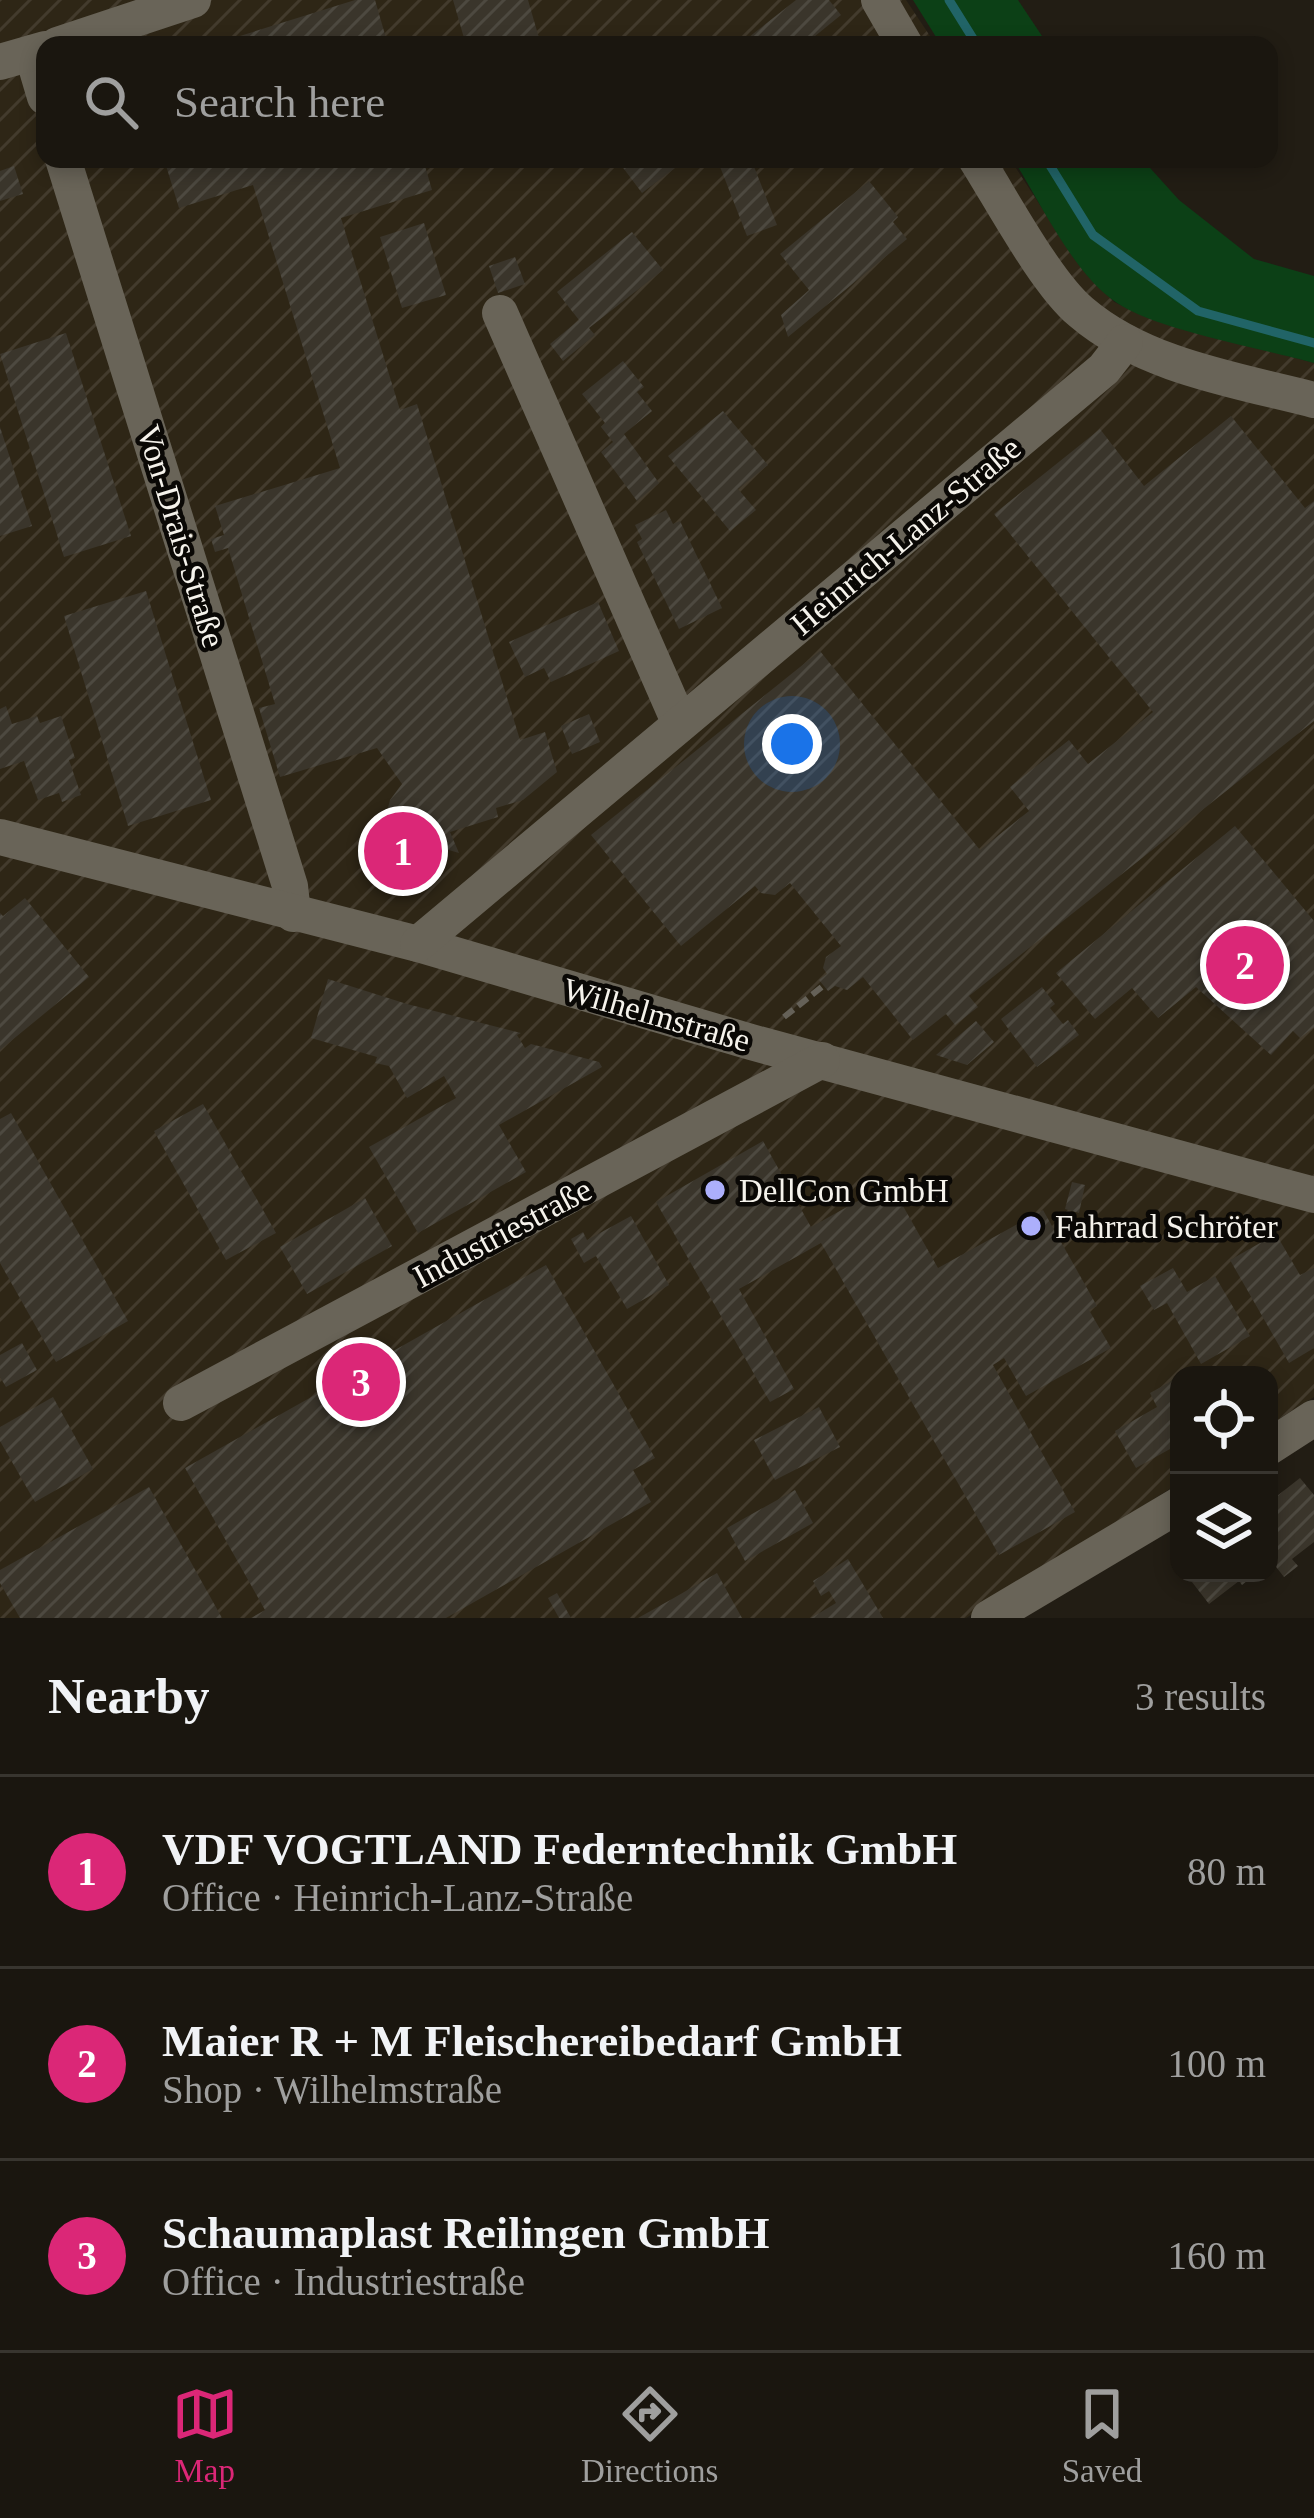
<!DOCTYPE html>
<html lang="en">
<head>
<meta charset="utf-8">
<style>
  :root { --surface:#1a160f; --page:#231f18; --text:#f1f3f6; --muted:#9f9f9e; --line:#38352f; --accent:#db2777 }
  body { margin:0; font-family:Georgia,serif; background:var(--page); color:var(--text) }
  .controls { position:absolute; right:36px; bottom:36px; display:grid; overflow:hidden; border-radius:24px; box-shadow:0 6px 18px #0003 }
  .controls button { width:108px; height:108px; display:grid; place-items:center; padding:0; border:0; border-bottom:3px solid var(--line); background:var(--surface); color:var(--text); font:60px sans-serif }
  .you { position:absolute; left:792px; top:744px; width:42px; height:42px; margin:-30px; border:9px solid #fff; border-radius:50%; background:#1a73e8; box-shadow:0 0 0 18px #1a73e833 }
  .badge { display:grid; place-items:center; width:78px; height:78px; border-radius:50%; background:var(--accent); color:#fff; font-size:39px; font-weight:700 }
  .pin { position:absolute; translate:-50% -50%; border:6px solid #fff; box-shadow:0 3px 12px #0006 }
  .list { margin:0; padding:0; list-style:none }
  h2 { display:flex; justify-content:space-between; align-items:center; height:156px; margin:0; padding:0 48px; font-size:51px }
  h2 small { font-size:39px; font-weight:400; color:var(--muted) }
  .list li { display:grid; grid-template-columns:78px 1fr auto; gap:36px; align-items:center; box-sizing:border-box; height:192px; padding:0 48px; border-top:3px solid var(--line) }
  .list b { display:block; font-size:45px; white-space:nowrap }
  .list p { margin:0; font-size:39px; white-space:nowrap; color:var(--muted) }
  .list em { font-size:39px; font-style:normal; color:var(--muted) }
  .icon { flex:none; width:66px; height:66px; fill:none; stroke:currentColor; stroke-width:2; stroke-linecap:round; stroke-linejoin:round }
  .map { position:relative; flex:none; width:1314px; height:1618px; overflow:hidden }
  .search { position:absolute; background:var(--surface); box-shadow:0 6px 18px #0003; left:36px; right:36px; top:36px; height:132px; display:flex; align-items:center; gap:30px; box-sizing:border-box; padding:0 42px; border-radius:24px; color:var(--muted); font-size:45px }
  .sheet { height:732px; background:var(--surface) }
  nav { display:flex; justify-content:space-around; align-items:center; box-sizing:border-box; height:168px; border-top:3px solid var(--line); background:var(--surface); font-size:33px; color:var(--muted) }
  nav a { display:grid; justify-items:center; gap:6px }
  nav .on { color:var(--accent) }
  .map>svg:first-child { display:block }
</style>
</head>
<body>
<div class="map">
<svg width="1314" height="1618" viewBox="0 0 1314 1618">
  <defs>
    <pattern id="industrial-furrows" width="10" height="10" patternUnits="userSpaceOnUse" patternTransform="scale(3)"><rect width="10" height="10" fill="#2e2616"/><path d="M-1 1l2-2M0 10L10 0M9 11l2-2" fill="none" stroke="#433b2d"/></pattern>
    <pattern id="building-hatch" width="6" height="6" patternUnits="userSpaceOnUse" patternTransform="scale(3)"><rect width="6" height="6" fill="#3a352b"/><path d="M-1 1l2-2M0 6l6-6M5 7l2-2" fill="none" stroke="#4d4940"/></pattern>
  </defs>
  <rect width="100%" height="100%" fill="#221d14"/>
  <path fill="url(#industrial-furrows)" d="M0,0h906l30,45h-891v114h965l69,106 35,37 32,15 168,46v1034l-45,28v-50h-90v108l-213,135h-966z"/>
  <g fill="#0c4016">
    <path d="M913,0h105l30,45h-107z"/>
    <path d="M1013,159h129l37,41 75,59 60,17v87c-50,-14 -157,-33 -197,-60 -43,-28 -77,-101 -104,-144z"/>
  </g>
  <g fill="none" stroke-linecap="round" stroke-linejoin="round">
    <g stroke="#216467" stroke-width="9">
      <path d="M949,0l28,45"/>
      <path d="M1046,159l47,76 105,76 116,32"/>
    </g>
  </g>
  <g fill="url(#building-hatch)">
    <path d="M355,0h20l13,45h-177z"/>
    <path d="M453,0h75l13,45h-75z"/>
    <path d="M796,0h33l12,15 -37,30h-65z"/>
    <path d="M164,159h259l9,31 -91,28 59,192 17,-6 103,336 25,-8 12,40 -34,28 -27,8 2,9 -48,15 9,21 -24,-7 -9,32 -53,-14 17,-64 12,-16 -25,-36 -97,29 -21,-69 16,-4 -47,-156 -13,4 -4,-13 13,-4 -9,-29 125,-38 -87,-283 -74,23z"/>
    <path d="M621,159h66l-45,34 -24,-32z"/>
    <path d="M717,159h34l26,66 -30,11z"/>
    <path d="M14,166l9,28 -23,7v-30z"/>
    <path d="M869,181l29,36 -5,5 14,17 -119,98 -7,-22 28,-25 -29,-36z"/>
    <path d="M424,223l22,72 -44,13 -22,-71z"/>
    <path d="M632,232l31,38 -74,58 6,7 -32,26 -13,-17 29,-24 -22,-28z"/>
    <path d="M515,257l10,27 -27,9 -9,-27z"/>
    <path d="M66,333l65,203 -67,21 -64,-203z"/>
    <path d="M623,361l21,26 -7,5 15,19 -28,23 35,49 -22,18 -36,-49 12,-10 -12,-15 4,-4 -23,-29z"/>
    <path d="M723,411l45,54 -30,24 18,21 -26,21 -62,-75z"/>
    <path d="M1231,416l74,92 9,-7v220l-345,275 9,11 -23,18 -9,-11 -33,26 -50,-63 -16,13 -12,-4 -7,5 -9,-11 8,-6 -4,-6 3,-11 15,-11 -51,-63 -15,12 -14,-2 -6,-7 -74,60 -90,-111 229,-184 160,199 49,-39 -19,-24 59,-47 19,24 65,-52 -159,-198 106,-85 44,57z"/>
    <path d="M0,427l32,99 -32,10z"/>
    <path d="M666,510l7,14 7,-3 42,87 -43,21 -42,-87 5,-3 -7,-14z"/>
    <path d="M146,591l65,209 -83,26 -64,-210z"/>
    <path d="M598,602l21,49 -68,31 -7,-14 -19,9 -16,-35z"/>
    <path d="M6,706l6,18 25,-8 3,7 21,-7 14,42 -6,2 12,35 -19,7 -3,-9 -21,7 -14,-39 -24,8v-60z"/>
    <path d="M589,714l11,28 -28,12 -11,-28z"/>
    <path d="M1235,826l79,95v106l-14,11 -7,-7 -22,24 -75,-68 -38,31 -26,-30 -37,31 -39,-46z"/>
    <path d="M25,898l64,79 -89,73v-137l3,3z"/>
    <path d="M328,979l79,25 114,29 -4,2 8,13 6,-4 68,18 3,5 -103,58 27,47 -108,61 -49,-86 87,-49 -12,-22 -37,22 -18,-32 -14,-3 2,-6 -66,-19z"/>
    <path d="M1042,987l13,17 -5,4 13,16 5,-4 11,15 -42,32 -36,-48z"/>
    <path d="M976,1021l18,21 -27,23 -31,-10z"/>
    <path d="M203,1104l73,129 -50,27 -72,-129z"/>
    <path d="M11,1113l117,208 -72,41 -56,-99v-144z"/>
    <path d="M763,1141l48,86 79,-44 48,85 105,-58 54,96 -8,4 22,38 -85,48 -22,-38 -11,7 82,147 -76,43 -178,-312 -82,46 55,100 -24,13 -114,-200z"/>
    <path d="M1072,1182l13,3 -6,28 -14,-4z"/>
    <path d="M365,1198l27,48 -85,48 -27,-47z"/>
    <path d="M631,1216l38,69 -42,24 -31,-53 -12,7 -13,-24 12,-7 4,8z"/>
    <path d="M1276,1234l24,41 14,-7v80l-25,15 -59,-103z"/>
    <path d="M546,1265l109,193 -22,12 18,32 -205,116h-195l14,-8 -80,-142z"/>
    <path d="M1173,1268l14,24 28,-16 35,60 -49,28 -34,-61 -13,7 -14,-24z"/>
    <path d="M22,1343l15,27 -31,17 -6,-10v-22z"/>
    <path d="M1177,1378l2,66 -43,24 -21,-37 42,-24 -7,-14z"/>
    <path d="M53,1397l40,72 -58,33 -35,-61v-14z"/>
    <path d="M819,1407l21,40 -65,33 -21,-40z"/>
    <path d="M1300,1478l14,17v47l-22,17 6,7 -14,11 -15,-19v-13l8,-5 -8,-10v-37l4,-3 4,6z"/>
    <path d="M149,1487l73,131h-202l-20,-35v-13z"/>
    <path d="M795,1490l18,33 -68,38 -18,-33z"/>
    <path d="M848,1559l35,59h-72l25,-15 -7,-12 -8,5 -8,-15z"/>
    <path d="M717,1573l25,45h-104l34,-19z"/>
    <path d="M1185,1573h72l-15,12 -3,-4 -30,23z"/>
    <path d="M557,1593l14,25h-12l-11,-20z"/>
  </g>
  <g fill="none" stroke-linecap="round" stroke-linejoin="round">
    <path stroke="#656158" stroke-width="6" stroke-dasharray="12 6" stroke-linecap="butt" d="M784,1017l39,-31"/>
    <g stroke="#696458" stroke-width="36">
      <path d="M879,0l26,45"/>
      <path d="M57,45l136,-45"/>
      <path d="M32,53l13,44"/>
      <path d="M0,62l45,-13"/>
      <path d="M63,159l227,727 3,28"/>
      <path d="M976,159c26,41 70,124 105,153 63,54 155,68 233,88"/>
      <path d="M500,313l180,411"/>
      <path d="M0,837l418,107 333,98 563,153"/>
      <path d="M418,944l686,-575 21,-27"/>
      <path d="M181,1403l641,-343"/>
      <path d="M1269,1447l45,-29"/>
      <path d="M989,1618l190,-113"/>
    </g>
  </g>
  <g fill="#acaffb" stroke="#0a0805" stroke-width="4.5">
    <circle cx="715" cy="1190" r="12"/>
    <circle cx="1031" cy="1226" r="12"/>
  </g>
  <g text-anchor="middle" stroke-width="9" stroke-linejoin="round" paint-order="stroke">
    <g font-size="33" fill="#f5f2eb" stroke="#0a0805">
      <text transform="translate(905 535) rotate(-40)" y="12">Heinrich-Lanz-Straße</text>
      <text transform="translate(182 536) rotate(73)" y="12">Von-Drais-Straße</text>
      <text transform="translate(657 1014) rotate(16)" y="12">Wilhelmstraße</text>
      <text transform="translate(502 1232) rotate(-28)" y="12">Industriestraße</text>
    </g>
    <g font-size="33" fill="#f5f2eb" stroke="#0a0805" text-anchor="start">
      <text x="739" y="1202">DellCon GmbH</text>
      <text x="1055" y="1238">Fahrrad Schröter</text>
    </g>
  </g>
</svg>
<div class="controls">
<button><svg class="icon" aria-label="locate" viewBox="0 0 24 24"><circle cx="12" cy="12" r="6"/><path d="M12 2v4M12 18v4M2 12h4M18 12h4"/></svg></button>
<button><svg class="icon" aria-label="layers" viewBox="0 0 24 24"><path d="M12 4l9 5-9 5-9-5zM3 14l9 5 9-5"/></svg></button>
</div>
<div class="you"></div>
<div class="pin badge" style="left:403px;top:851px">1</div>
<div class="pin badge" style="left:1245px;top:965px">2</div>
<div class="pin badge" style="left:361px;top:1382px">3</div>
<div class="search"><svg class="icon" aria-label="search" viewBox="0 0 24 24"><circle cx="10" cy="10" r="6"/><path d="M15 15l6 6"/></svg>Search here</div>
</div>
<section class="sheet">
<h2>Nearby<small>3 results</small></h2>
<ul class="list">
<li><span class="badge">1</span><div><b>VDF VOGTLAND Federntechnik GmbH</b><p>Office · Heinrich-Lanz-Straße</p></div><em>80 m</em></li>
<li><span class="badge">2</span><div><b>Maier R + M Fleischereibedarf GmbH</b><p>Shop · Wilhelmstraße</p></div><em>100 m</em></li>
<li><span class="badge">3</span><div><b>Schaumaplast Reilingen GmbH</b><p>Office · Industriestraße</p></div><em>160 m</em></li>
</ul>
</section>
<nav>
<a class="on"><svg class="icon" aria-label="map" viewBox="0 0 24 24"><path d="M3 6l6-2 6 2 6-2v14l-6 2-6-2-6 2zM9 4v14M15 6v14"/></svg>Map</a>
<a><svg class="icon" aria-label="directions" viewBox="0 0 24 24"><path d="M12 3l9 9-9 9-9-9zM9 14v-3h6M13 9l2 2-2 2"/></svg>Directions</a>
<a><svg class="icon" aria-label="saved" viewBox="0 0 24 24"><path d="M7 4h10v16l-5-4-5 4z"/></svg>Saved</a>
</nav>
</body>
</html>
